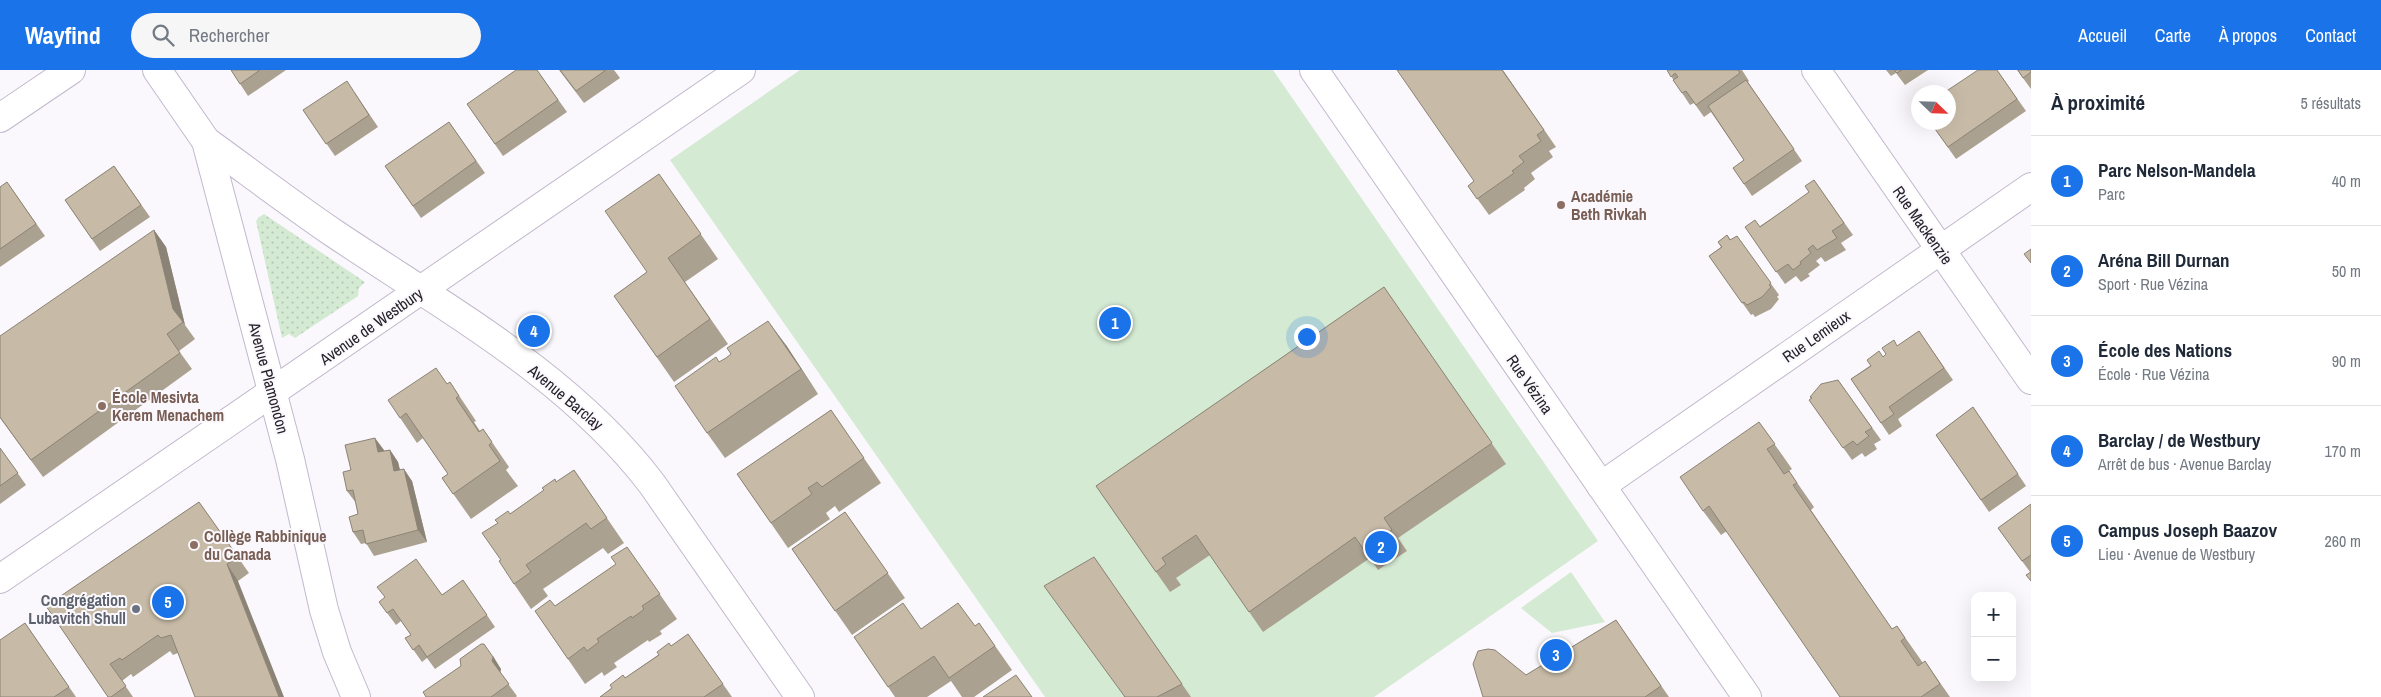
<!DOCTYPE html>
<html lang="fr">
<head>
<meta charset="utf-8">
<style>
  :root { --surface:#fff; --page:#f6f6f7; --text:#1f2937; --muted:#747a83; --line:#e0e1e3; --accent:#1a73e8 }
  body { margin:0; font-family:"Archivo Narrow",sans-serif; background:var(--page); color:var(--text) }
  .controls { position:absolute; right:15px; bottom:15px; display:grid; overflow:hidden; border-radius:10px; box-shadow:0 5px 20px #0002 }
  .controls button { width:45px; height:45px; display:grid; place-items:center; padding:0; border:0; border-bottom:1px solid var(--line); background:var(--surface); color:var(--text); font:25px sans-serif }
  .compass { position:absolute; left:1911px; top:15px; width:45px; height:45px; border-radius:50%; background:var(--surface); box-shadow:0 5px 20px #0002; rotate:113deg }
  .you { position:absolute; left:1306px; top:266px; width:18px; height:18px; margin:-12px; border:4px solid #fff; border-radius:50%; background:#1a73e8; box-shadow:0 0 0 8px #1a73e833 }
  .badge { display:grid; place-items:center; width:32px; height:32px; border-radius:50%; background:var(--accent); color:#fff; font-size:16px; font-weight:700 }
  .pin { position:absolute; translate:-50% -50%; border:2px solid #fff; box-shadow:0 1px 5px #0006 }
  .list { margin:0; padding:0; list-style:none }
  h2 { display:flex; justify-content:space-between; align-items:center; height:65px; margin:0; padding:0 20px; font-size:21px }
  h2 small { font-size:16px; font-weight:400; color:var(--muted) }
  .list li { display:grid; grid-template-columns:32px 1fr auto; gap:15px; align-items:center; box-sizing:border-box; height:90px; padding:0 20px; border-top:1px solid var(--line) }
  .list b { display:block; font-size:19px; white-space:nowrap }
  .list p { margin:0; font-size:16px; white-space:nowrap; color:var(--muted) }
  .list em { font-size:16px; font-style:normal; color:var(--muted) }
  .icon { flex:none; width:28px; height:28px; fill:none; stroke:currentColor; stroke-width:2; stroke-linecap:round; stroke-linejoin:round }
  .map { position:relative; flex:none; width:2031px; height:627px; overflow:hidden }
  header { display:flex; align-items:center; gap:30px; box-sizing:border-box; height:70px; padding:0 25px; background:var(--accent); color:#fff }
  header strong { font-size:24px }
  nav { display:flex; gap:28px; margin-inline-start:auto; font-size:18px }
  .search { width:350px; height:45px; background:var(--page); display:flex; align-items:center; gap:12px; box-sizing:border-box; padding:0 18px; border-radius:28px; color:var(--muted); font-size:19px }
  main { display:flex }
  aside { flex:1; background:var(--surface) }
  .map>svg:first-child { display:block }
</style>
</head>
<body>
<header>
<strong>Wayfind</strong>
<div class="search"><svg class="icon" aria-label="search" viewBox="0 0 24 24"><circle cx="10" cy="10" r="6"/><path d="M15 15l6 6"/></svg>Rechercher</div>
<nav><a>Accueil</a><a>Carte</a><a>À propos</a><a>Contact</a></nav>
</header>
<main>
<div class="map">
<svg width="2031" height="627" viewBox="0 0 2031 627">
  <defs>
    <pattern id="grass-dots" width="8" height="8" patternUnits="userSpaceOnUse" patternTransform="scale(1.25)"><rect width="8" height="8" fill="#d4ead3"/><path d="M2 2h.1M6 6h.1" fill="none" stroke="#b6c8b5" stroke-width="1.8" stroke-linecap="round"/></pattern>
  </defs>
  <rect width="100%" height="100%" fill="#faf8fc"/>
  <path fill="url(#grass-dots)" d="M264,144l101,68 -6,6 -1,8 -63,42 -6,-4 -7,4 -26,-117 3,-4z"/>
  <g fill="#d4ead3">
    <path d="M800,0h473l325,471 -224,156h-329l-375,-537z"/>
    <path d="M1571,502l34,50 -53,11 -31,-25z"/>
  </g>
  <g fill="none" stroke-linecap="round" stroke-linejoin="round">
    <defs>
      <g id="street">
        <path d="M157,0l49,71 84,318 34,151 13,42 19,45"/>
        <path d="M1314,0l433,627"/>
        <path d="M1816,0l215,310"/>
        <path d="M0,48l71,-48"/>
        <path d="M206,71c43,31 85,63 129,93 110,74 235,142 317,250l148,213"/>
        <path d="M1601,416l430,-299"/>
        <path d="M0,509l741,-509"/>
      </g>
    </defs>
    <use href="#street" stroke="#c1b9ce" stroke-width="30"/>
    <use href="#street" stroke="#fff" stroke-width="28"/>
  </g>
  <g fill="#aba190">
    <path d="M231,0h55l-38,26z"/>
    <path d="M537,0l30,42 -64,44 -36,-52z"/>
    <path d="M559,0h55l6,8 -36,25z"/>
    <path d="M1503,0l53,77 -7,4 4,6 -22,16 4,6 -11,9 1,2 -36,25 -21,-29 6,-5z"/>
    <path d="M1667,0h75l7,11 -1,1 54,79 -50,35 -19,-28 11,-8 -33,-48 -7,5 -10,-14 -4,2z"/>
    <path d="M1886,0h42l-23,15 -9,-12 -5,3z"/>
    <path d="M1997,0l29,41 -70,48 -26,-37z"/>
    <path d="M2017,0h14v19z"/>
    <path d="M355,23l23,34 -43,29 -32,-46z"/>
    <path d="M449,52l36,51 -64,45 -36,-52z"/>
    <path d="M114,96l36,51 -50,34 -35,-51z"/>
    <path d="M659,104l59,85 -33,23 43,62 -54,38 -60,-86 33,-24z"/>
    <path d="M1814,110l39,55 -12,8 5,7 -21,12 -4,-5 -5,4 4,4 -12,9 2,2 -9,6 -5,-6 -11,8 -40,-57 15,-1 24,-16 25,-18z"/>
    <path d="M7,112l38,54 -45,31v-80z"/>
    <path d="M154,160l12,17 19,78 10,14 -16,12 13,18 -149,108 -43,-59z"/>
    <path d="M1727,165l4,5 6,-4 42,59 -2,2 2,2 -8,10 -16,8 -2,-3 -2,1 -42,-59 12,-9 -3,-5z"/>
    <path d="M1384,217l122,177 -108,74 9,13 -29,19 -8,-12 -107,74 -53,-77 -34,23 5,7 -11,7 -74,-106z"/>
    <path d="M1919,261l34,49 -55,39 4,7 -13,9 -38,-56z"/>
    <path d="M786,275l32,49 -93,64 -18,-25z"/>
    <path d="M1838,310l43,60 -7,4 3,5 -12,8 -3,-4 -10,7 -43,-60 2,-1 -1,-2z"/>
    <path d="M450,312l26,39 -2,1 6,9 3,-2 26,38 -3,3 12,16 -47,33 -29,-41 6,-4 -25,-36 -6,5 -29,-43 59,-16z"/>
    <path d="M1973,337l53,79 -37,26 -53,-77z"/>
    <path d="M831,340l50,73 -42,29 -4,-6 -9,7 4,6 -42,29 -51,-74z"/>
    <path d="M1759,352l33,47 -3,2 25,36 -3,3 81,119 5,-3 26,37 2,-2 25,36h-110l-113,-166 -6,4 -18,-24z"/>
    <path d="M0,378l26,37 -26,19z"/>
    <path d="M390,380l8,12 2,8 12,11 15,61 -53,14 -8,-13 -5,1 -8,-12 5,-18 -2,-11 -9,-12 4,-21 33,-19z"/>
    <path d="M574,400l50,73 -16,11 -5,-6 -60,41 5,7 -17,13 -17,-25 -13,-24 -3,-37 12,-9z"/>
    <path d="M199,432l50,71 -11,8 -60,72 -5,2 -3,-4 -37,26 -2,-3 -9,7 11,16h-25l-62,-91z"/>
    <path d="M2031,434v77l-1,-9 -32,-44z"/>
    <path d="M845,442l60,86 -53,37 -60,-86z"/>
    <path d="M627,477l50,72 -17,12 2,3 -3,2 -10,6 -1,-2 -34,23 3,4 -13,9 -2,-4 -17,12 -50,-73 20,-5 61,-42z"/>
    <path d="M1094,487l97,140h-67z"/>
    <path d="M463,510l32,47 -60,42 -8,-11 -5,4 -17,-24 6,-3 -10,-14 -5,4 -17,-23 63,-7z"/>
    <path d="M1616,550l53,77h-186l43,-22z"/>
    <path d="M25,553l51,74h-76z"/>
    <path d="M979,553l33,47 -38,27h-12l-11,-16 -24,16h-32l-41,-60 68,-8 53,-3z"/>
    <path d="M688,564l44,63h-132l25,-19z"/>
    <path d="M501,599l-1,4 17,23 -1,1h-90z"/>
  </g>
  <g fill="#8b8375">
    <path d="M154,160l12,17 19,78 -12,-16z"/>
    <path d="M768,251l18,24 32,49 -17,-25z"/>
    <path d="M375,368l9,12 2,14 -8,-12z"/>
    <path d="M390,380l8,12 5,21 -9,-12z"/>
    <path d="M404,399l8,12 15,61 -9,-12z"/>
    <path d="M227,494l11,17 46,116h-5z"/>
    <path d="M493,586l8,13 -1,4 -8,-12z"/>
  </g>
  <g fill="#c7bba7" stroke="#8b8375">
    <path d="M231,0h29l-20,14z"/>
    <path d="M516,0h21l21,30 -63,44 -28,-40z"/>
    <path d="M560,0h46l-30,21z"/>
    <path d="M1397,0h105l42,60 -7,5 4,6 -22,15 5,6 -12,9 2,2 -37,26 -9,-13 6,-5z"/>
    <path d="M1667,0h72h-1l2,3 -44,32 -10,-14 -4,2 -9,-13 5,-3 -3,-4 -4,4z"/>
    <path d="M1894,0h8l-5,3z"/>
    <path d="M1978,0h19l20,29 -69,48 -18,-25h18v-30h-3z"/>
    <path d="M2018,0h13v2l-8,6z"/>
    <path d="M1746,10l48,69 -50,35 -11,-16 11,-8 -36,-54z"/>
    <path d="M347,11l22,34 -43,29 -23,-34z"/>
    <path d="M449,52l27,39 -63,45 -28,-40z"/>
    <path d="M114,96l27,39 -49,34 -27,-39z"/>
    <path d="M659,104l42,60 -33,24 42,61 -53,38 -43,-61 33,-24 -42,-61z"/>
    <path d="M1814,110l30,43 -12,8 5,7 -20,12 -4,-5 -5,4 3,4 -11,9 1,2 -8,6 -5,-6 -12,8 -31,-45 10,-7 5,7 24,-17 25,-18 -4,-6z"/>
    <path d="M7,112l29,42 -36,25v-62z"/>
    <path d="M154,160l19,79 10,13 -16,12 13,19 -149,107 -31,-43v-81z"/>
    <path d="M1727,165l3,5 7,-4 34,47 -2,2 2,2 -9,10 -15,8 -3,-3 -2,1 -33,-47 13,-9 -4,-5z"/>
    <path d="M2031,179v14l-7,-9z"/>
    <path d="M1384,217l108,156 -108,75 8,12 -28,20 -9,-13 -106,75 -53,-77 -34,23 4,6 -10,8 -60,-86z"/>
    <path d="M768,251l33,48 -94,64 -32,-47 41,-29 3,5 7,-4 5,-4 -4,-6z"/>
    <path d="M1919,261l25,37 -55,39 5,7 -13,9 -30,-44 20,-13 -4,-6 12,-9 4,6 3,-3 -4,-6 12,-8 3,6z"/>
    <path d="M436,298l11,16 3,-2 9,14 -3,2 23,34 4,-3 9,13 -3,3 11,16 -47,33 -11,-16 6,-4 -42,-61 -6,5 -12,-18z"/>
    <path d="M1838,310l34,48 -7,4 4,4 -12,9 -4,-4 -10,7 -34,-48 3,-2 -2,-1 11,-13z"/>
    <path d="M1973,337l45,67 -37,26 -45,-65z"/>
    <path d="M831,340l33,48 -42,29 -5,-5 -4,3 -5,3 4,6 -41,29 -34,-49z"/>
    <path d="M1759,352l16,22 -8,5 17,25 5,-3 8,12 -4,2 99,144 5,-3 8,12 -4,3 17,25 7,-5 15,23 -19,13h-81l-131,-191 -6,5 -23,-34z"/>
    <path d="M375,368l3,14 12,-2 4,21 10,-2 14,61 -52,14 -3,-14 -10,2 -4,-15 9,-3 -5,-24 -6,1 -4,-19 8,-2 -6,-25z"/>
    <path d="M0,378l18,25 -18,13z"/>
    <path d="M574,400l33,48 -16,11 -5,-6 -60,42 5,7 -17,12 -15,-23 2,-1 -19,-27 16,-10 -3,-3 13,-9 2,3 34,-24 -2,-2 13,-9 1,3z"/>
    <path d="M199,432l39,55 -11,7 52,133h-84l-24,-62 -10,3 -3,-3 -36,25 -2,-2 -10,6 16,22 -15,11h-3l-62,-91z"/>
    <path d="M2031,434v51l-9,6 -24,-33z"/>
    <path d="M845,442l43,61 -53,38 -43,-62z"/>
    <path d="M627,477l33,47 -18,12 2,3 -2,2 -10,7 -1,-2 -34,23 2,3 -12,9 -3,-4 -16,12 -33,-48 15,-11 5,6 61,-42 -5,-7z"/>
    <path d="M1094,487l88,127 -25,13h-32l-81,-111z"/>
    <path d="M416,489l26,36 21,-15 24,35 -60,42 -8,-12 -6,5 -8,-12 6,-3 -18,-26 -6,4 -8,-11 6,-5 -8,-10z"/>
    <path d="M2031,502v9l-5,-6z"/>
    <path d="M903,533l18,26 37,-26 17,23 4,-3 16,23 -46,32 -15,-22 -46,31 -34,-50z"/>
    <path d="M1616,550l45,66 -16,11h-162l-10,-33 5,-13 10,-2 7,1 31,25z"/>
    <path d="M25,553l44,64 -15,10h-54v-57z"/>
    <path d="M688,564l35,50 -19,13h-104l12,-9 -2,-3 13,-10 2,3 34,-23 -2,-3 12,-9 2,3z"/>
    <path d="M481,574h3l9,13 -1,4 17,23 -18,13h-65l-3,-5 38,-26 -1,-7z"/>
    <path d="M1016,605l16,22h-49z"/>
  </g>
  <g fill="#8d6e63" stroke="#faf8fc" stroke-width="2">
    <circle cx="1561" cy="135" r="5"/>
    <circle cx="102" cy="336" r="5"/>
    <circle cx="194" cy="475" r="5"/>
  </g>
  <circle fill="#6b7280" stroke="#faf8fc" stroke-width="2" cx="136" cy="539" r="5"/>
  <g text-anchor="middle" stroke-width="4" stroke-linejoin="round" paint-order="stroke">
    <g font-size="16" font-weight="bold" fill="#785e54" stroke="#faf8fc" text-anchor="start">
      <text x="1571" y="132">Académie<tspan x="1571" dy="18">Beth Rivkah</tspan></text>
      <text x="112" y="333">École Mesivta<tspan x="112" dy="18">Kerem Menachem</tspan></text>
      <text x="204" y="472">Collège Rabbinique<tspan x="204" dy="18">du Canada</tspan></text>
    </g>
    <g font-size="16" fill="#242128" stroke="#faf8fc">
      <text transform="translate(1923 155) rotate(55)" y="6">Rue Mackenzie</text>
      <text transform="translate(371 256) rotate(-35)" y="6">Avenue de Westbury</text>
      <text transform="translate(1816 266) rotate(-35)" y="6">Rue Lemieux</text>
      <text transform="translate(269 308) rotate(75)" y="6">Avenue Plamondon</text>
      <text transform="translate(1530 314) rotate(55)" y="6">Rue Vézina</text>
      <text transform="translate(566 327) rotate(40)" y="6">Avenue Barclay</text>
    </g>
    <g font-size="16" font-weight="bold" fill="#5b616d" stroke="#faf8fc" text-anchor="end">
      <text x="126" y="536">Congrégation<tspan x="126" dy="18">Lubavitch Shull</tspan></text>
    </g>
  </g>
</svg>
<div class="controls">
<button>+</button>
<button>−</button>
</div>
<svg class="compass" viewBox="-18 -18 36 36"><path d="M0-13l5 13h-10z" fill="#e53935"/><path d="M0 13l5-13h-10z" fill="#747a83"/></svg>
<div class="you"></div>
<div class="pin badge" style="left:1115px;top:253px">1</div>
<div class="pin badge" style="left:1381px;top:477px">2</div>
<div class="pin badge" style="left:1556px;top:585px">3</div>
<div class="pin badge" style="left:534px;top:261px">4</div>
<div class="pin badge" style="left:168px;top:532px">5</div>
</div>
<aside>
<h2>À proximité<small>5 résultats</small></h2>
<ul class="list">
<li><span class="badge">1</span><div><b>Parc Nelson-Mandela</b><p>Parc</p></div><em>40 m</em></li>
<li><span class="badge">2</span><div><b>Aréna Bill Durnan</b><p>Sport · Rue Vézina</p></div><em>50 m</em></li>
<li><span class="badge">3</span><div><b>École des Nations</b><p>École · Rue Vézina</p></div><em>90 m</em></li>
<li><span class="badge">4</span><div><b>Barclay / de Westbury</b><p>Arrêt de bus · Avenue Barclay</p></div><em>170 m</em></li>
<li><span class="badge">5</span><div><b>Campus Joseph Baazov</b><p>Lieu · Avenue de Westbury</p></div><em>260 m</em></li>
</ul>
</aside>
</main>
</body>
</html>
